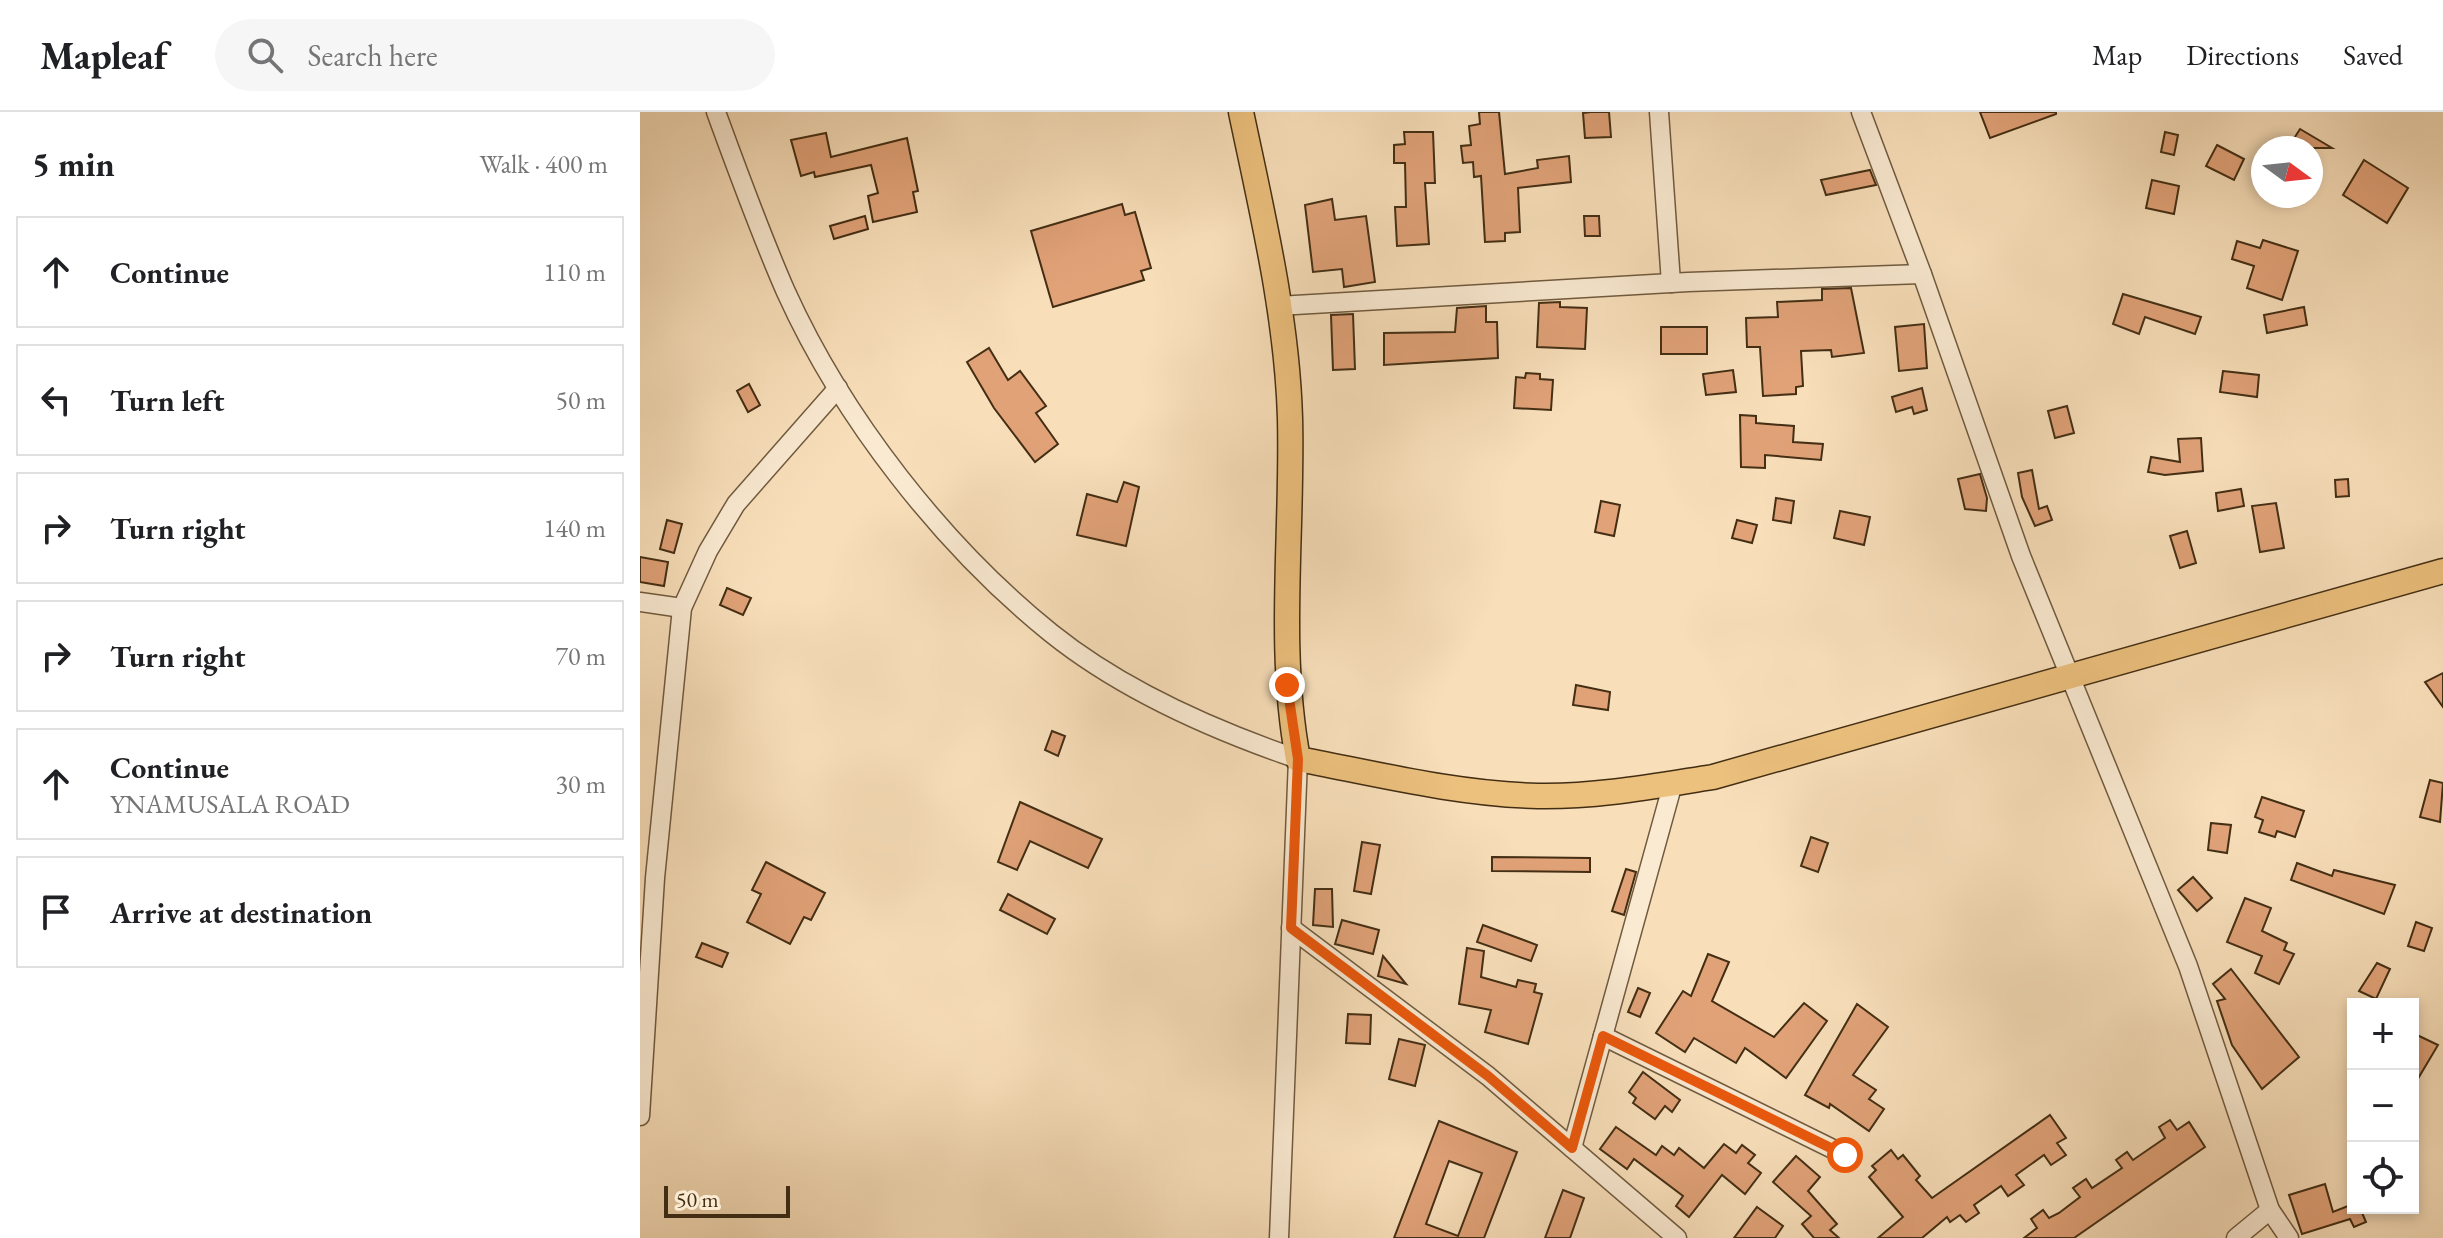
<!DOCTYPE html>
<html lang="en">
<head>
<meta charset="utf-8">
<style>
  :root { --surface:#fff; --page:#f6f6f6; --text:#202124; --muted:#757577; --line:#e0e0e0 }
  body { margin:0; font-family:"EB Garamond",serif; background:var(--page); color:var(--text) }
  .controls { position:absolute; right:24px; bottom:24px; display:grid; overflow:hidden; border-radius:0px; box-shadow:0 4px 12px #0003 }
  .controls button { width:72px; height:72px; display:grid; place-items:center; padding:0; border:0; border-bottom:2px solid var(--line); background:var(--surface); color:var(--text); font:40px sans-serif }
  .compass { position:absolute; left:1611px; top:24px; width:72px; height:72px; border-radius:50%; background:var(--surface); box-shadow:0 4px 12px #0003; rotate:105deg }
  .scale { position:absolute; left:24px; bottom:20px; width:126px; box-sizing:border-box; padding-left:8px; border:4px solid #432e14; border-top:0; font-size:22px; line-height:28px; white-space:nowrap; color:#432e14; -webkit-text-stroke:6px #faead2; paint-order:stroke }
  .stop { position:absolute; width:24px; height:24px; margin:-18px; border:6px solid #ea580c; border-radius:50%; background:#fff }
  .stop.end { background:#ea580c; border-color:#fff; box-shadow:0 2px 8px #0008 }
  .list { margin:0; padding:0; list-style:none }
  h2 { display:flex; justify-content:space-between; align-items:center; height:104px; margin:0; padding:0 32px; font-size:34px }
  h2 small { font-size:26px; font-weight:400; color:var(--muted) }
  .list li { display:grid; grid-template-columns:52px 1fr auto; gap:24px; align-items:center; box-sizing:border-box; height:112px; margin:0 16px 16px; padding:0 16px; border:2px solid var(--line); border-radius:0px }
  .list b { display:block; font-size:30px; white-space:nowrap }
  .list p { margin:0; font-size:26px; white-space:nowrap; color:var(--muted) }
  .list em { font-size:26px; font-style:normal; color:var(--muted) }
  .icon { flex:none; width:44px; height:44px; fill:none; stroke:currentColor; stroke-width:2; stroke-linecap:round; stroke-linejoin:round }
  .map { position:relative; flex:none; width:1803px; height:1126px; overflow:hidden }
  header { display:flex; align-items:center; gap:48px; box-sizing:border-box; height:112px; padding:0 40px; background:var(--surface); border-bottom:2px solid var(--line) }
  header strong { font-size:38px }
  nav { display:flex; gap:44px; margin-inline-start:auto; font-size:28px }
  .search { width:560px; height:72px; background:var(--page); display:flex; align-items:center; gap:20px; box-sizing:border-box; padding:0 28px; border-radius:44px; color:var(--muted); font-size:30px }
  main { display:flex }
  aside { flex:1; background:var(--surface) }
  .map>svg:first-child { display:block }
</style>
</head>
<body>
<header>
<strong>Mapleaf</strong>
<div class="search"><svg class="icon" aria-label="search" viewBox="0 0 24 24"><circle cx="10" cy="10" r="6"/><path d="M15 15l6 6"/></svg>Search here</div>
<nav><a>Map</a><a>Directions</a><a>Saved</a></nav>
</header>
<main>
<aside>
<h2>5 min<small>Walk · 400 m</small></h2>
<ul class="list">
<li><svg class="icon" aria-label="ahead" viewBox="0 0 24 24"><path d="M12 20V5M6 11l6-6 6 6"/></svg><div><b>Continue</b></div><em>110 m</em></li>
<li><svg class="icon" aria-label="left" viewBox="0 0 24 24"><path d="M17 20v-9H6M10 6l-5 5 5 5"/></svg><div><b>Turn left</b></div><em>50 m</em></li>
<li><svg class="icon" aria-label="right" viewBox="0 0 24 24"><path d="M7 20v-9h11M14 6l5 5-5 5"/></svg><div><b>Turn right</b></div><em>140 m</em></li>
<li><svg class="icon" aria-label="right" viewBox="0 0 24 24"><path d="M7 20v-9h11M14 6l5 5-5 5"/></svg><div><b>Turn right</b></div><em>70 m</em></li>
<li><svg class="icon" aria-label="ahead" viewBox="0 0 24 24"><path d="M12 20V5M6 11l6-6 6 6"/></svg><div><b>Continue</b><p>YNAMUSALA ROAD</p></div><em>30 m</em></li>
<li><svg class="icon" aria-label="arrive" viewBox="0 0 24 24"><path d="M6 21V4h12l-3 4 3 4H6"/></svg><div><b>Arrive at destination</b></div></li>
</ul>
</aside>
<div class="map">
<svg width="1803" height="1126" viewBox="0 0 1803 1126">
  <rect width="100%" height="100%" fill="#f8dfba"/>
  <filter id="stains"><feTurbulence type="fractalNoise" baseFrequency=".0025" numOctaves="4"/><feColorMatrix values="0 0 0 0 .2 0 0 0 0 .09 0 0 0 0 .02 0 0 0 .5 -.17"/></filter>
  <radialGradient id="worn" r=".72"><stop offset=".6" stop-color="#630" stop-opacity="0"/><stop offset="1" stop-color="#630" stop-opacity=".3"/></radialGradient>
  <g fill="#e1a278" stroke="#432e14" stroke-width="2" fill-rule="evenodd">
    <path d="M839,0h20l6,62 33,-6 -1,-8 32,-4 2,26 -53,6 2,44 -15,1v8l-20,1 -4,-66 -7,1 -1,-15 -10,1 -2,-17 10,-1 -2,-19 11,-2z"/>
    <path d="M951,0h18l2,25 -26,1 -2,-25z"/>
    <path d="M1340,0h76v2l-66,24z"/>
    <path d="M1660,17l32,19h-44z"/>
    <path d="M764,20h29l2,51h-10l4,61 -32,2 -2,-39h11l-1,-44h-11v-18l11,-1z"/>
    <path d="M1525,20l13,3 -4,20 -13,-3z"/>
    <path d="M186,21l5,24 76,-19 11,53 -5,1 4,20 -44,10 -5,-26 10,-3 -7,-28 -56,12 -1,-5 -13,4 -10,-36z"/>
    <path d="M1577,33l27,14 -10,21 -28,-14z"/>
    <path d="M1724,48l44,28 -21,35 -44,-28z"/>
    <path d="M1230,58l6,15 -50,10 -5,-15z"/>
    <path d="M1512,68l27,6 -5,28 -28,-6z"/>
    <path d="M692,87l3,21 31,-4 9,66 -31,5 -2,-18 -29,3 -8,-67z"/>
    <path d="M482,92l3,11 10,-3 16,56 -10,3 3,9 -91,27 -22,-76z"/>
    <path d="M225,104l3,13 -34,10 -4,-13z"/>
    <path d="M944,104h15l1,20h-15z"/>
    <path d="M1623,128l35,11 -16,49 -35,-12 7,-22 -22,-7 5,-18 23,7z"/>
    <path d="M1211,176l13,65 -32,4 -1,-7 -30,1 2,35 -7,1v7l-33,2 -3,-49h-13l-1,-29 32,-1 -1,-15 45,-2v-11z"/>
    <path d="M1483,182l78,23 -6,17 -50,-17 -6,17 -26,-10z"/>
    <path d="M920,190v5l27,1 -2,41 -48,-2 2,-44z"/>
    <path d="M846,194v16h11l1,36 -114,7v-32l71,-1 2,-24z"/>
    <path d="M1664,195l3,18 -40,8 -3,-18z"/>
    <path d="M713,202l2,55 -22,1 -2,-55z"/>
    <path d="M1284,212l3,44 -28,3 -4,-44z"/>
    <rect x="1021" y="215" width="46" height="27"/>
    <path d="M349,236l19,32 12,-9 26,35 -10,7 22,31 -23,18 -41,-54 -27,-46z"/>
    <path d="M1093,258l3,22 -30,3 -3,-21z"/>
    <path d="M1583,259l36,4 -2,22 -37,-5z"/>
    <path d="M886,261l14,1v5l13,1 -2,30 -37,-2 2,-31 9,1z"/>
    <path d="M109,272l11,21 -12,7 -11,-21z"/>
    <path d="M1282,276l5,22 -13,4 -2,-7 -16,5 -4,-15z"/>
    <path d="M1427,294l7,27 -19,5 -7,-27z"/>
    <path d="M1100,303l16,1v7l38,3 -1,16 30,2 -2,16 -56,-5v13l-24,-1z"/>
    <path d="M1561,326l2,33 -38,4 -17,-3 3,-15 29,5 -2,-23z"/>
    <path d="M1392,358l7,39 8,-3 5,14 -17,6 -13,-29 -4,-24z"/>
    <path d="M1340,362l7,24 -1,13 -21,-2 -7,-30z"/>
    <path d="M1708,367l1,17 -13,1 -1,-17z"/>
    <path d="M484,370l15,5 -13,59 -49,-11 10,-41 30,8z"/>
    <path d="M1601,377l3,17 -26,5 -2,-18z"/>
    <path d="M1136,386l18,3 -3,22 -18,-3z"/>
    <path d="M961,389l19,4 -6,31 -19,-4z"/>
    <path d="M1636,391l8,45 -24,4 -8,-46z"/>
    <path d="M1200,399l30,6 -6,28 -30,-7z"/>
    <path d="M27,408l15,4 -8,29 -14,-4z"/>
    <path d="M1097,408l20,5 -5,18 -20,-5z"/>
    <path d="M1547,419l9,32 -16,5 -10,-32z"/>
    <path d="M0,445l28,5 -4,24 -24,-4z"/>
    <path d="M87,476l24,10 -8,17 -23,-10z"/>
    <path d="M1803,561v34l-18,-25z"/>
    <path d="M936,573l34,7 -2,18 -35,-5z"/>
    <path d="M412,619l13,5 -7,20 -13,-6z"/>
    <path d="M1790,668l13,3 -3,39 -20,-5z"/>
    <path d="M1622,685l42,14 -9,26 -18,-6 -2,6 -16,-5 4,-12 -8,-3z"/>
    <path d="M380,690l82,37 -14,29 -58,-27 -13,29 -19,-8z"/>
    <path d="M1571,711l20,2 -4,28 -19,-3z"/>
    <path d="M1171,725l17,6 -10,29 -17,-6z"/>
    <path d="M722,730l18,3 -9,49 -17,-3z"/>
    <path d="M852,745l98,1v14l-98,-1z"/>
    <path d="M126,750l59,31 -14,27 -7,-3 -14,27 -43,-22 14,-28 -9,-4z"/>
    <path d="M1657,751l35,13 2,-6 61,15 -11,29 -93,-34z"/>
    <path d="M986,757l10,3 -12,43 -12,-4z"/>
    <path d="M1553,765l19,21 -15,13 -19,-21z"/>
    <path d="M675,777h17l1,38 -20,-2z"/>
    <path d="M368,782l47,25 -8,15 -47,-24z"/>
    <path d="M1605,786l26,10 -9,23 25,12 -3,7 10,4 -15,30 -24,-11 7,-17 -35,-14z"/>
    <path d="M702,808l37,10 -6,24 -38,-10z"/>
    <path d="M1776,810l16,6 -8,23 -16,-5z"/>
    <path d="M843,813l54,20 -6,16 -54,-19z"/>
    <path d="M62,831l26,10 -6,14 -26,-10z"/>
    <path d="M827,836l17,3 -3,26 35,10 2,-7 18,4 -2,8 8,2 -14,50 -43,-12 6,-22 -32,-6z"/>
    <path d="M1068,842l21,8 -17,39 62,36 30,-34 23,18 -41,57 -41,-30 -9,15 -42,-25 -9,14 -29,-19 27,-42 8,5z"/>
    <path d="M743,844l23,28 -28,-8z"/>
    <path d="M1737,851l13,6 -14,30 -17,-8z"/>
    <path d="M1591,857l68,88 -37,32 -30,-44 -15,-44 8,-2 -12,-15z"/>
    <path d="M998,876l12,5 -10,24 -12,-5z"/>
    <path d="M1217,892l31,23 -35,48 23,15 -7,9 15,10 -15,22 -39,-27 -1,4 -24,-13z"/>
    <path d="M708,902l23,1 -1,29 -24,-1z"/>
    <path d="M1777,923l21,10 -25,42v-44z"/>
    <path d="M759,927l26,6 -10,41 -26,-7z"/>
    <path d="M1003,960l37,28 -8,12 -7,-6 -10,13 -22,-16 3,-5 -7,-6z"/>
    <path d="M1410,1003l16,23 -9,5 9,12 -15,10 -7,-10 -28,20 8,10 -16,11 -7,-10 -27,19 5,8 -13,9 -6,-7 -10,7 -3,-5 -25,21h-44l25,-21 -34,-40 7,-7 -4,-4 19,-16 7,9 5,-4 17,21 -4,4 16,18z"/>
    <path d="M1530,1008l7,10 12,-8 16,25 -131,91h-50l13,-10 -6,-9 12,-9 6,8 10,-5 21,-16 -7,-9 13,-9 6,9 30,-20 -6,-8 11,-8 6,8 32,-22 -6,-11z"/>
    <path d="M799,1009l78,31 -33,86h-90zM809,1049l33,12 -24,63 -32,-12z"/>
    <path d="M976,1015l40,28 6,-9 12,9 5,-7 25,20 20,-24 12,9 6,-8 13,10 -7,8 13,10 -16,21 -23,-19 -33,42 -13,-11 7,-10 -49,-37 -7,10 -27,-20z"/>
    <path d="M1156,1044l24,21 -12,14 29,33 -7,6 9,8h-25l-12,-14 9,-8 -38,-34z"/>
    <path d="M1685,1072l8,28 20,-8v4h7l6,14 -12,5 -4,-8 -48,15 -13,-39z"/>
    <path d="M923,1078l21,8 -14,40h-25z"/>
    <path d="M1117,1095l26,19 -8,12h-41z"/>
  </g>
  <g fill="none" stroke-linecap="round" stroke-linejoin="round">
    <defs>
      <g id="minor">
        <path d="M76,0c22,60 44,121 70,180 57,126 157,254 265,341 71,57 162,97 247,126l-19,479"/>
        <path d="M1019,0l12,171"/>
        <path d="M1221,0l61,162 99,282 167,410 82,244"/>
        <path d="M638,194l410,-24 234,-8"/>
        <path d="M0,490l42,6"/>
        <path d="M651,816l197,148 189,162"/>
        <path d="M963,924l242,119"/>
        <path d="M0,1004l15,-238 27,-270 26,-57 28,-47 102,-116"/>
        <path d="M932,1036l101,-365"/>
        <path d="M1596,1126l34,-28 19,28"/>
      </g>
      <path id="major" d="M601,0c21,100 46,203 49,306 3,114 -13,229 8,341 79,15 159,35 240,37 59,1 117,-10 175,-19l730,-206"/>
    </defs>
    <use href="#minor" stroke="#705a3e" stroke-width="21"/>
    <use href="#major" stroke="#432e14" stroke-width="27"/>
    <use href="#minor" stroke="#faead2" stroke-width="18"/>
    <use href="#major" stroke="#ecc07d" stroke-width="24"/>
  </g>
  <g fill="none" stroke-linecap="round" stroke-linejoin="round">
    <path stroke="#ea580c" stroke-width="10" d="M647,573l11,74 -7,169 197,148 84,72 31,-112 242,119"/>
  </g>
  <rect width="100%" height="100%" filter="url(#stains)"/>
  <rect width="100%" height="100%" fill="url(#worn)"/>
</svg>
<div class="controls">
<button>+</button>
<button>−</button>
<button><svg class="icon" aria-label="locate" viewBox="0 0 24 24"><circle cx="12" cy="12" r="6"/><path d="M12 2v4M12 18v4M2 12h4M18 12h4"/></svg></button>
</div>
<svg class="compass" viewBox="-18 -18 36 36"><path d="M0-13l5 13h-10z" fill="#e53935"/><path d="M0 13l5-13h-10z" fill="#757577"/></svg>
<div class="scale">50 m</div>
<div class="stop" style="left:1205px;top:1043px"></div>
<div class="stop end" style="left:647px;top:573px"></div>
</div>
</main>
</body>
</html>
